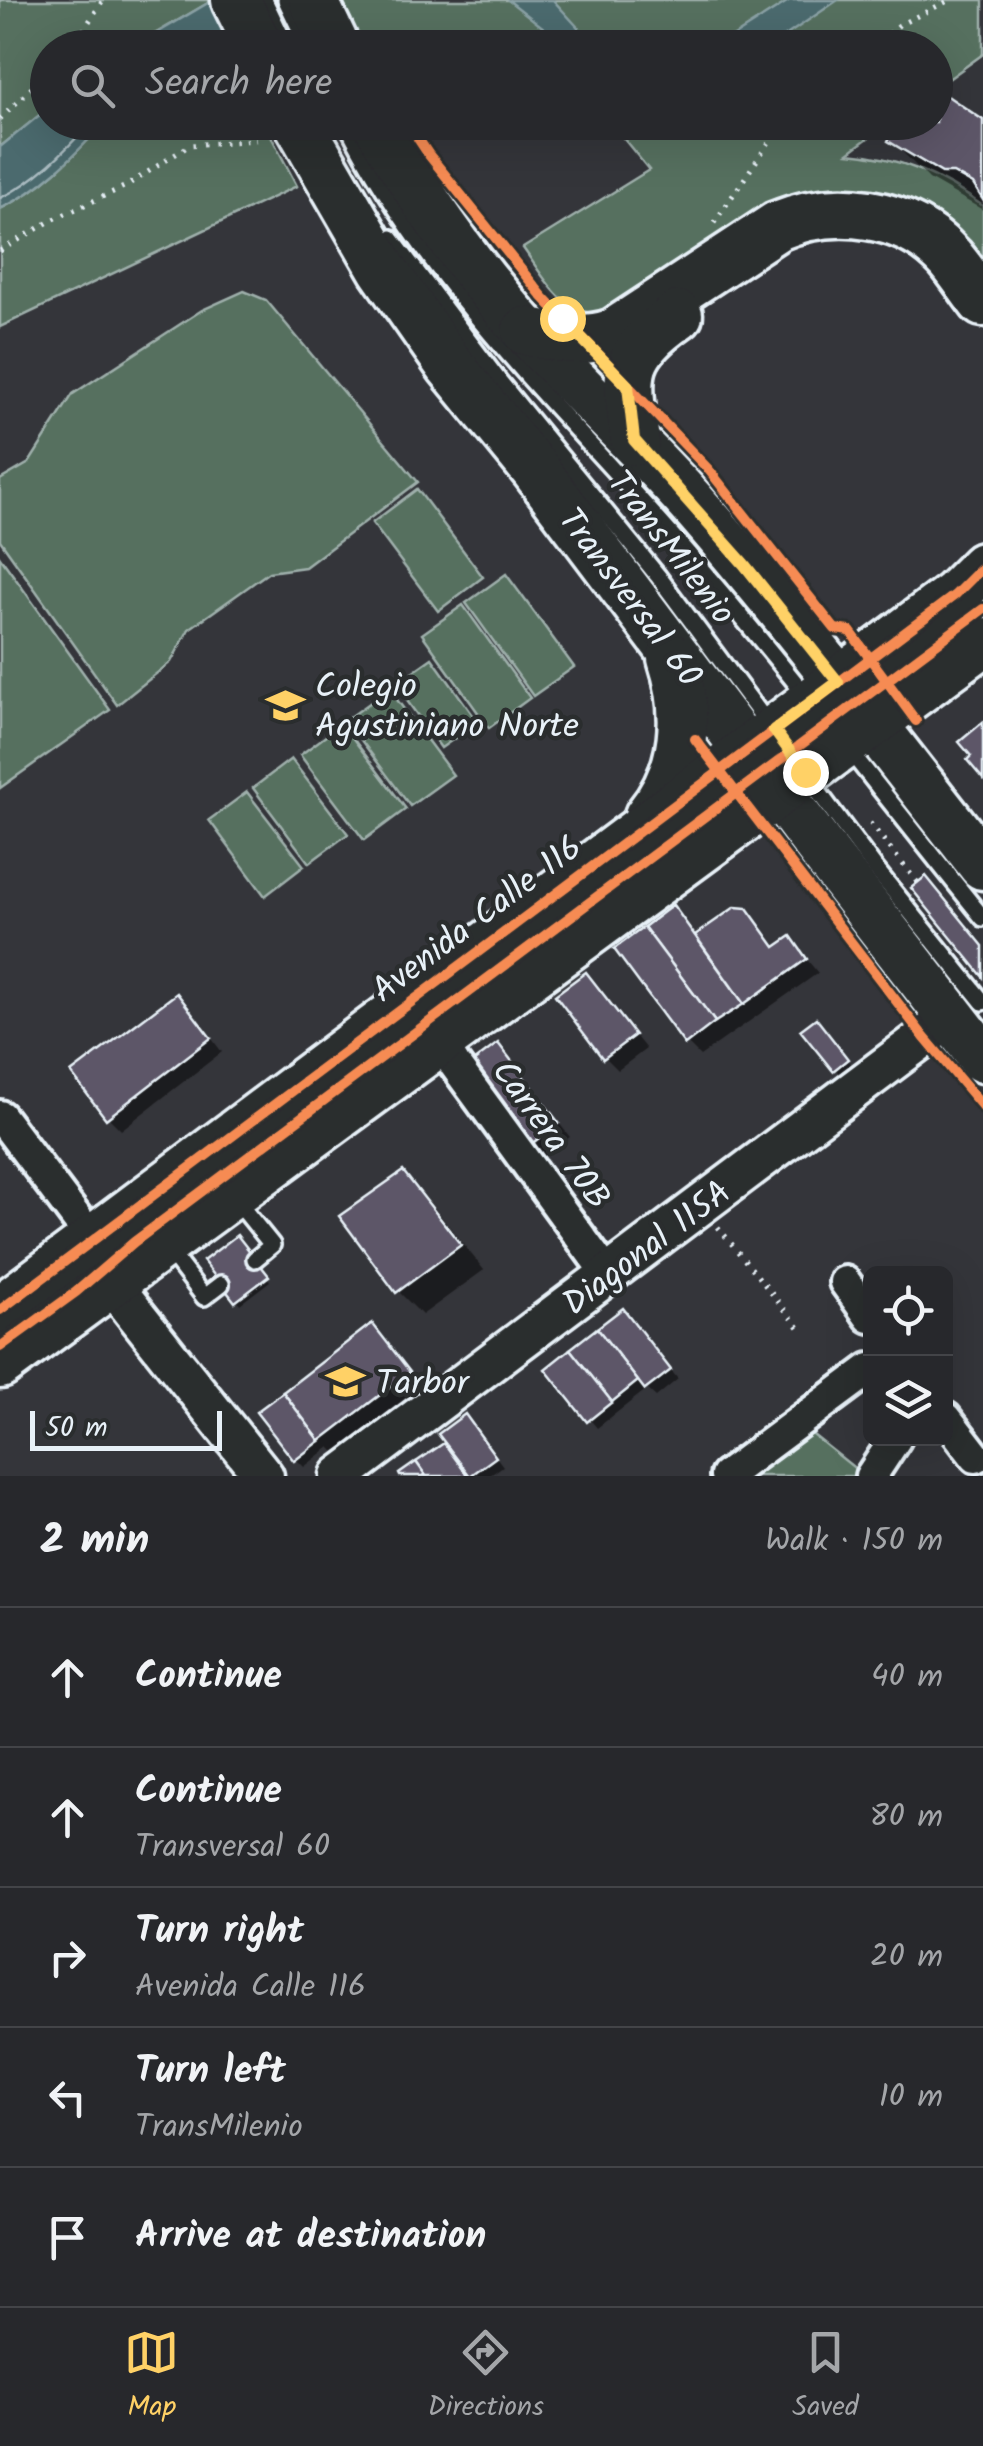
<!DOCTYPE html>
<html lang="en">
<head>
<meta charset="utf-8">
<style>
  :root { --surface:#27282c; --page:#333438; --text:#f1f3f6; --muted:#a4a6a9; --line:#434448; --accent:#ffd166 }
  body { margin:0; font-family:Kalam,sans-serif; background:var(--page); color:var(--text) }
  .controls { position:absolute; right:30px; bottom:30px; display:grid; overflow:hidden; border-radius:15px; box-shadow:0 10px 40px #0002 }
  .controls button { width:90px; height:90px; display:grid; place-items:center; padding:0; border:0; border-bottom:2px solid var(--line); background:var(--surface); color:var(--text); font:50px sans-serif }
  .scale { position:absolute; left:30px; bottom:25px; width:192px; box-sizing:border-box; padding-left:10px; border:5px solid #e8f1f8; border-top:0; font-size:28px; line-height:35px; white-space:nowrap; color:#e8f1f8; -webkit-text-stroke:8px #2a2d2e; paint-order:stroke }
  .stop { position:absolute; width:30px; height:30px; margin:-22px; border:8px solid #ffd166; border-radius:50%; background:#fff }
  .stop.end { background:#ffd166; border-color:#fff; box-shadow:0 2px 10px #0008 }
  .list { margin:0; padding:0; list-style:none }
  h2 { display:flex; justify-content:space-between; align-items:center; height:130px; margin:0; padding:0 40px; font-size:42px }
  h2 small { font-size:32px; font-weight:400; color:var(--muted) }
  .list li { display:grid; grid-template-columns:65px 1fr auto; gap:30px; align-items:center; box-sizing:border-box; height:140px; padding:0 40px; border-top:2px solid var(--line) }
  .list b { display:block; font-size:38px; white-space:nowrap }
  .list p { margin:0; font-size:32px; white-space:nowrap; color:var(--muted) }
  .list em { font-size:32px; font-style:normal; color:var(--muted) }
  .icon { flex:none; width:55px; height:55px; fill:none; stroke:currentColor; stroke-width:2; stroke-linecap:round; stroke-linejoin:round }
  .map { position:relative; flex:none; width:983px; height:1476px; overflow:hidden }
  .search { position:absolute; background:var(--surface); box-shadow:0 10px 40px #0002; left:30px; right:30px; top:30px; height:110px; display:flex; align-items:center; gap:25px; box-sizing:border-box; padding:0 35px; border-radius:55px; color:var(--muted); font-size:38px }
  .sheet { height:830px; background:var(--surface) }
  nav { display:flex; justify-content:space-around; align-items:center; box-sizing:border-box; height:140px; border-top:2px solid var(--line); background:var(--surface); font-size:28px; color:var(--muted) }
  nav a { display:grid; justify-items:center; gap:5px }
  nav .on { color:var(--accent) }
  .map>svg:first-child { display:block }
</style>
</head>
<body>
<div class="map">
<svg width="983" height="1476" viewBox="0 0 983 1476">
  <rect width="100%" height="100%" fill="#34353a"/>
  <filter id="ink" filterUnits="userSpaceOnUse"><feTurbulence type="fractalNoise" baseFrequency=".01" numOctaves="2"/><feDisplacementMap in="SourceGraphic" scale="20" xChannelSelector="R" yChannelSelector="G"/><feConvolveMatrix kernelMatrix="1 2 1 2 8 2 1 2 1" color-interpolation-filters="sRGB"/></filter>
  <g filter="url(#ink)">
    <g fill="#56705f" stroke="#9fb0ac" stroke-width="2.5">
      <path d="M0,0h213l-81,47 -84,1 -1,61 -47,38z"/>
      <path d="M326,0h657v54l-47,34v-40h-515c-24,-6 -40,-13 -63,-1l-110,1z"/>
      <path d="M104,123h160l33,63 -297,141v-118c41,-19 74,-53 104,-86z"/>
      <path d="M611,123h277l-40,30c52,4 93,23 135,53v60l-136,-77 -23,1 -38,9 -184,114c-40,3 -58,-36 -79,-65l126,-78z"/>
      <path d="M244,291l22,9 152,182 -113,85 -36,5 -80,57 -18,33 -54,43 -117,-165v-60l29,-17 44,-69 129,-84z"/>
      <path d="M417,489l66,88 -45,34 -66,-88z"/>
      <path d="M0,557l110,153 -110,78z"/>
      <path d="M506,574l68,93 -41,29 -67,-93z"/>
      <path d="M463,605l67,93 -41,30 -67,-94z"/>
      <path d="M432,658l46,64 -37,26 -46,-64z"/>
      <path d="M389,689l64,86 -43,31 -64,-86z"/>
      <path d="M342,724l64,85 -42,31 -64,-85z"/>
      <path d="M291,759l57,75 -39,29 -56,-75z"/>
      <path d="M247,792l57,74 -39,30 -56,-76z"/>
      <path d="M808,1431l49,39 -4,6h-110z"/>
    </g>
    <g fill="#4c6b6e" stroke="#8aa1a5" stroke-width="2.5">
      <path d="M213,0h113l-78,47 -116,1z"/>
      <path d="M508,0h45l43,47h-28z"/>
      <path d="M790,0h48l-69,47h-52z"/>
      <path d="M47,109l1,13 56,1c-30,33 -63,67 -104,86v-62z"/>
    </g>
    <g fill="#0007">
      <path d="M936,97l47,26v87l-54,-31 -38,-39 45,-18z"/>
      <path d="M673,908l24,29 49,-27 31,39 13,-10 28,34 -118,83 -13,-13z"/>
      <path d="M586,975l60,74 -28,21 -13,-13z"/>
      <path d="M189,1009l33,43 -101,78 -13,-13z"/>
      <path d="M824,1030l31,39 -12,9 -39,-47z"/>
      <path d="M498,1046l72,91 -26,19 -12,-13z"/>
      <path d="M403,1175l24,24 57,71 -62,45 -24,-24z"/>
      <path d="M240,1242l30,39 -30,23 -3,-4z"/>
      <path d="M623,1312l55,67 -22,18 -9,-8 -50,39 -49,-59z"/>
      <path d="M372,1326l49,60 -86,66 -5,-5 -26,20 -8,-8z"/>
      <path d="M473,1426l30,40 -14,10 -86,-1z"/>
    </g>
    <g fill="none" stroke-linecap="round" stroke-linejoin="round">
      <path stroke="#aabbc1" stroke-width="2.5" d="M0,198c35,-16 65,-47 91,-76"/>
    </g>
    <g fill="#5d5768" stroke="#e8f1f8" stroke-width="2.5">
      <path d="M943,93l40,27v80l-10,-16 -20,-11h-11l-54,-32 5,-10 -3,-2 3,-7h43v-28l5,4z"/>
      <path d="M983,722v57l-16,-19 4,-4 -12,-14z"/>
      <path d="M926,876l57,70v31l-72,-89z"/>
      <path d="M673,905l71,99 -29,18 -71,-95z"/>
      <path d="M735,907l12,1 28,39 16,-11 16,23 -63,45 -49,-69z"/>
      <path d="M644,927l71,95 -30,23 -71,-96z"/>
      <path d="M586,972l49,63 -32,24 -48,-64z"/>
      <path d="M177,993l34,45 -105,81 -35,-46z"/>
      <path d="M816,1018l32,41 -15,12 -33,-41z"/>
      <path d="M498,1043l61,80 -29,22 -61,-80z"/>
      <path d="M403,1171l58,74 -65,48 -57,-77z"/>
      <path d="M237,1235l32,41 -34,26 -32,-41z"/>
      <path d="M623,1308l48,62 -26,20 -48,-62z"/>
      <path d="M372,1323l38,49 -90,69 -37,-49z"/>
      <path d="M597,1328l41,53 -26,21 -42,-53z"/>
      <path d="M570,1349l42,53 -25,20 -42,-53z"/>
      <path d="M283,1392l37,49 -26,20 -38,-49z"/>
      <path d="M465,1414l31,43 -26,19 -32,-42z"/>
      <path d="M444,1443l24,33h-42l-10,-14z"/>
      <path d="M416,1462l10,14h-26l-1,-2z"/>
    </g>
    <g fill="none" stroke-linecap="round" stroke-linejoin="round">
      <defs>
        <g id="service">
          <path d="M264,0l23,48"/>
          <path d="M286,0l23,48"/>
          <path d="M346,122c82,164 219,290 337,426 104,119 200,247 300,370"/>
          <path d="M391,238l108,143 159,195 217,292 108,134"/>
          <path d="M235,1199l37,46 -17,14"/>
          <path d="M166,1247l38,50 17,-13"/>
        </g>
        <g id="minor">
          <path d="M449,1033v22l6,10 153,210"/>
          <path d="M0,1116l93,124"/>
          <path d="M845,1282l25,35"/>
          <path d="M946,1418l30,39"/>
          <path d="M726,1476l144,-107"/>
          <path d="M871,1476l25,-38"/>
        </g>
        <g id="tertiary">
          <path d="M102,1259l9,24 153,193"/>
          <path d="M340,1476l611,-459"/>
        </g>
        <g id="primary">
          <path d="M236,0l24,48"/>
          <path d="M313,0l23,48"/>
          <path d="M298,122l85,147 67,96 85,104 293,389 155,200"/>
          <path d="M376,122c43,74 93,146 150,209 56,62 118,117 173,180 99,114 190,235 284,354"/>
          <path d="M526,331c31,7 57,13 88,2l163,-107c58,-24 129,-16 173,32 12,14 22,30 33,44"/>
          <path d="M635,441c-9,-67 -15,-85 43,-126"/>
          <path d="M649,816c38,-46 41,-103 23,-158"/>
          <path d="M0,1310l955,-715 28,-28"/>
          <path d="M0,1364l983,-722"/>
        </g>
      </defs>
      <use href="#service" stroke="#e8f1f8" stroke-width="22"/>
      <use href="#minor" stroke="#e8f1f8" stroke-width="38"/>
      <use href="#tertiary" stroke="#e8f1f8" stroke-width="45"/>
      <use href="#primary" stroke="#e8f1f8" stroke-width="55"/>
      <g stroke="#e8f1f8" stroke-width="5" stroke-dasharray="2.5 8" stroke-linecap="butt">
        <path d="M72,48l31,-48"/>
        <path d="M874,48l25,-23 51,-25"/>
        <path d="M0,119l48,-47"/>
        <path d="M761,122l11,16"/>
        <path d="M714,223l58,-85 18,-16"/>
        <path d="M0,251l52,-31 74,-34 64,-41 66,-5"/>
        <path d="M870,823l48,60"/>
        <path d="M718,1227l84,104"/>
      </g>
      <use href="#service" stroke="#2a2d2e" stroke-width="15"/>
      <use href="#minor" stroke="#2a2d2e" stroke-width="30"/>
      <use href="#tertiary" stroke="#2a2d2e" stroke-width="38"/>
      <use href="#primary" stroke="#2a2d2e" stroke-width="48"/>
      <defs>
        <g id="cycleway">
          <path d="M407,122l22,33 114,142 166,173 126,159 15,2 66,90"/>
          <path d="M695,739l229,298 59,70"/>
          <path d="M0,1310l955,-715 28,-28"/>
          <path d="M0,1347l76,-55 58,-50 849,-633"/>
        </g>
      </defs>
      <use href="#cycleway" stroke="#2a2d2e" stroke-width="16"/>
      <use href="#cycleway" stroke="#f68b52" stroke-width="10"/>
    </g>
  </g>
  <g fill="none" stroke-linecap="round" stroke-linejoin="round" filter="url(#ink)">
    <path stroke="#ffd166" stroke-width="12" d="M562,318l66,68 6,54 110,124 94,118 -64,48 31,42"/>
  </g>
  <defs>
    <symbol id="school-bare" viewBox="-9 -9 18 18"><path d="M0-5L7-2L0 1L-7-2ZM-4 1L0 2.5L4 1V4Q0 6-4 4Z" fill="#ffd166" stroke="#2a2d2e" stroke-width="2.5" paint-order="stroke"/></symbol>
  </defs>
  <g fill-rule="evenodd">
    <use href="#school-bare" x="258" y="678" width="55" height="55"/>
    <use href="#school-bare" x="318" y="1354" width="55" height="55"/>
  </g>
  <g text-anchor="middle" stroke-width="9" stroke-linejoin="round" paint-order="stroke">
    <g font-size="35" fill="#e8f1f8" stroke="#2a2d2e">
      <text transform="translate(672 547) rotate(52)" y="12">TransMilenio</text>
      <text transform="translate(631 597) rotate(53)" y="12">Transversal 60</text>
      <text transform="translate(476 918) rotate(-37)" y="12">Avenida Calle 116</text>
      <text transform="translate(552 1134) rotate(54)" y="12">Carrera 70B</text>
      <text transform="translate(646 1247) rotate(-37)" y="12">Diagonal 115A</text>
    </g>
    <g font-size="35" fill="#e8f1f8" stroke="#2a2d2e" text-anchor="start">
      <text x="315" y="697">Colegio<tspan x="315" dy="40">Agustiniano Norte</tspan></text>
      <text x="376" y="1394">Tarbor</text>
    </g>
  </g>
</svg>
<div class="controls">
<button><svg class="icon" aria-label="locate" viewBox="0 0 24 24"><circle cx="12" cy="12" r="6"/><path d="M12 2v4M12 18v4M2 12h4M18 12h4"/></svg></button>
<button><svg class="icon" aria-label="layers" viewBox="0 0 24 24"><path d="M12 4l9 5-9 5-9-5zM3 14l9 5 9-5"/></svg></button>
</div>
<div class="scale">50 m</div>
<div class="stop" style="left:562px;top:318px"></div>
<div class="stop end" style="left:805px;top:772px"></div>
<div class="search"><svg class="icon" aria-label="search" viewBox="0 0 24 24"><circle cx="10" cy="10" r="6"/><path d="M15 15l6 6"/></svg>Search here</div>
</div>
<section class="sheet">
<h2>2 min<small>Walk · 150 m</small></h2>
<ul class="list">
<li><svg class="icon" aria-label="ahead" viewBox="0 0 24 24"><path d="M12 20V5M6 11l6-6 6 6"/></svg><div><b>Continue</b></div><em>40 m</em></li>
<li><svg class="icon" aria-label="ahead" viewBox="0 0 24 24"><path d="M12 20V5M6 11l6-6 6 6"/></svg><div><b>Continue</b><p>Transversal 60</p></div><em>80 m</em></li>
<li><svg class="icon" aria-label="right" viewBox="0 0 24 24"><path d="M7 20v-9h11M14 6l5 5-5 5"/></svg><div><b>Turn right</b><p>Avenida Calle 116</p></div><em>20 m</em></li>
<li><svg class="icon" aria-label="left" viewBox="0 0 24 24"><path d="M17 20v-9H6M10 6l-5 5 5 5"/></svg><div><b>Turn left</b><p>TransMilenio</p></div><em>10 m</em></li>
<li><svg class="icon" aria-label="arrive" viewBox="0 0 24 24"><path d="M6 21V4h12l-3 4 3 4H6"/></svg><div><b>Arrive at destination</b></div></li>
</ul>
</section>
<nav>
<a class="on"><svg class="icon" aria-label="map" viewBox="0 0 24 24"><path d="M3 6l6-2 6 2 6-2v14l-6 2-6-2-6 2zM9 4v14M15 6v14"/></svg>Map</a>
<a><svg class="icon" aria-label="directions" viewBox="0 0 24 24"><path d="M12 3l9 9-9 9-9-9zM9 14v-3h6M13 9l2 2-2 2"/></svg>Directions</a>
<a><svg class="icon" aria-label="saved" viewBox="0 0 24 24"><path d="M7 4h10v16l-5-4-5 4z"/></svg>Saved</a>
</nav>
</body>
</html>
